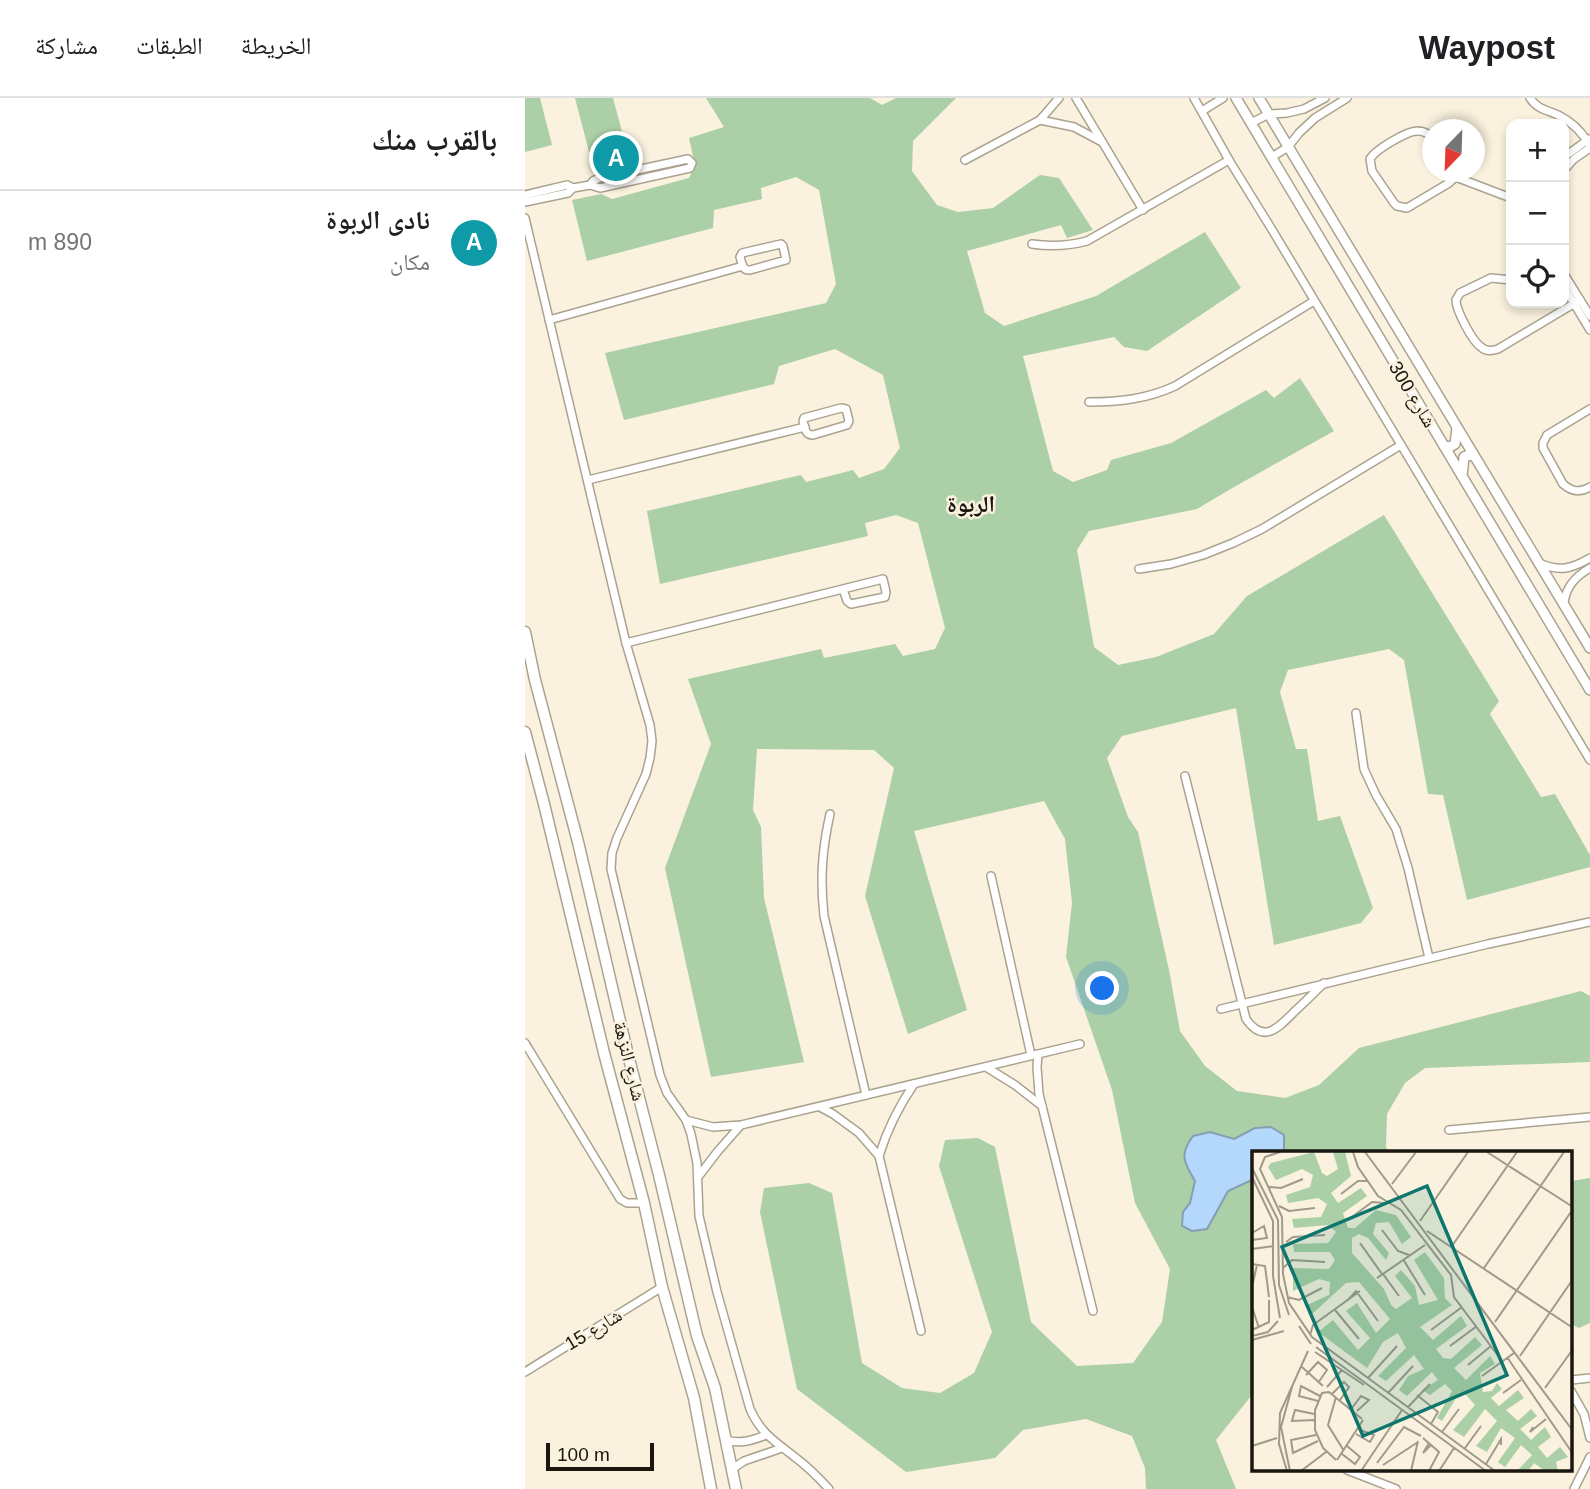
<!DOCTYPE html>
<html lang="ar">
<head>
<meta charset="utf-8">
<style>
  :root { --surface:#fff; --page:#f2f2f2; --text:#202124; --muted:#757577; --line:#e0e0e0; --accent:#c13424 }
  body { margin:0; font-family:Helvetica,"Noto Naskh Arabic",sans-serif; background:var(--page); color:var(--text); direction:rtl }
  .controls { position:absolute; right:21px; top:21px; display:grid; overflow:hidden; border-radius:14px; box-shadow:0 4px 10px #0003 }
  .controls button { width:63px; height:63px; display:grid; place-items:center; padding:0; border:0; border-bottom:2px solid var(--line); background:var(--surface); color:var(--text); font:35px sans-serif }
  .compass { position:absolute; left:897px; top:21px; width:63px; height:63px; border-radius:50%; background:var(--surface); box-shadow:0 4px 10px #0003; rotate:203deg }
  .scale { position:absolute; left:21px; bottom:18px; width:108px; box-sizing:border-box; padding-left:7px; border:4px solid #1a1710; border-top:0; font-size:19px; line-height:24px; white-space:nowrap; color:#1a1710; -webkit-text-stroke:5px #faf2de; paint-order:stroke }
  .you { position:absolute; left:578px; top:891px; width:24px; height:24px; margin:-18px; border:5px solid #fff; border-radius:50%; background:#1a73e8; box-shadow:0 0 0 10px #1a73e833 }
  .badge { display:grid; place-items:center; width:46px; height:46px; border-radius:50%; background:var(--accent); color:#fff; font-size:23px; font-weight:700 }
  .pin { position:absolute; translate:-50% -50%; border:4px solid #fff; box-shadow:0 2px 7px #0006 }
  .list { margin:0; padding:0; list-style:none }
  h2 { display:flex; justify-content:space-between; align-items:center; height:91px; margin:0; padding:0 28px; font-size:30px }
  h2 small { font-size:23px; font-weight:400; color:var(--muted) }
  .list li { display:grid; grid-template-columns:46px 1fr auto; gap:21px; align-items:center; box-sizing:border-box; height:105px; padding:0 28px; border-top:2px solid var(--line) }
  .list b { display:block; font-size:26px; white-space:nowrap }
  .list p { margin:0; font-size:23px; white-space:nowrap; color:var(--muted) }
  .list em { font-size:23px; font-style:normal; color:var(--muted) }
  .icon { flex:none; width:38px; height:38px; fill:none; stroke:currentColor; stroke-width:2; stroke-linecap:round; stroke-linejoin:round }
  .map { position:relative; flex:none; width:1065px; height:1391px; overflow:hidden; direction:ltr }
  header { display:flex; align-items:center; gap:42px; box-sizing:border-box; height:98px; padding:0 35px; background:var(--surface); border-bottom:2px solid var(--line) }
  header strong { font-size:33px }
  nav { display:flex; gap:38px; margin-inline-start:auto; font-size:24px }
  main { display:flex }
  aside { flex:1; background:var(--surface) }
  .map>svg:first-child { display:block }
</style>
</head>
<body>
<header>
<strong>Waypost</strong>
<nav><a>الخريطة</a><a>الطبقات</a><a>مشاركة</a></nav>
</header>
<main>
<div class="map">
<svg width="1065" height="1391" viewBox="0 0 1065 1391">
  <rect width="100%" height="100%" fill="#faf2de"/>
  <g fill="#abcfa6">
    <path d="M0,0h15l12,47 -27,7z"/>
    <path d="M50,0h38l15,56 -36,9z"/>
    <path d="M181,0h164l12,7 14,-7h60l-43,43 -1,30 25,34 21,7 35,-4 47,-33 19,3 34,52 -26,8 -6,-13 -94,26 18,62 19,13 92,-30 109,-64 36,56 -94,63 -23,-4 -10,-10 -91,19 30,115 20,11 34,-12 4,-10 60,-17 95,-53 8,8 26,-20 34,53 -100,56 -37,22 -108,22 -12,19 17,97 24,18 38,-8 58,-23 33,-38 137,-81 115,186 -9,13 51,83 14,-3 35,61v12l-123,33 -24,-105 -15,-1 -24,-134 -15,-11 -101,21 -8,22 16,57h11l11,72 22,-5 33,92 -12,15 -87,22 -38,-237 -114,28 -15,22 21,59 10,15 31,138 11,61 25,35 32,25 48,7 34,-13 40,-37 222,-57 9,5v66l-165,6 -20,15 -18,31 -1,33 3,6h-135v242l-3,1 -35,44 20,49h-90l-1,-21 -13,-32 -46,-17 -63,11 -28,28 -89,14 -109,-83 -37,-177 4,-24 45,-5 23,10 30,170 40,25 38,5 34,-20 18,-41 -53,-166 6,-26 33,-2 17,9 36,175 46,44 56,-3 29,-41 8,-53 -35,-66 -23,-113 -46,-133 6,-54 -7,-64 -21,-38 -130,30 53,179 -59,24 -43,-138 29,-128 -20,-18 -117,-1 -4,61 8,17 3,71 40,164 -93,15 -46,-209 46,-124 -23,-65 133,-30 3,9 71,-14 8,12 32,-7 10,-21 -27,-105 -22,-8 -31,8 3,13 -208,48 -13,-73 154,-36 5,7 47,-12 6,8 25,-9 16,-21 -17,-73 -48,-26 -56,17 -5,18 -150,36 -19,-67 221,-50 10,-19 -17,-94 -23,-13 -35,11 1,11 -48,11 -1,18 -126,33 -15,-61 29,-6 11,5 77,-21 6,-13 -6,-27 35,-11z"/>
    <path d="M1065,1080v145l-11,5 -8,-4v-143z"/>
  </g>
  <path fill="#b3d8fb" stroke="#859eb4" stroke-width="2" d="M746,1029l13,8v18h-30v26l-26,12 -21,38 -15,2 -10,-5 1,-14 7,-9 5,-22c-11,-19 -16,-26 -2,-45l17,-4 24,7 21,-11z"/>
  <g fill="none" stroke-linecap="round" stroke-linejoin="round">
    <defs>
      <g id="minor">
        <path d="M551,0l67,112"/>
        <path d="M669,0l35,62 45,73 316,527"/>
        <path d="M1005,0c7,11 17,12 28,17 14,7 25,18 32,31"/>
        <path d="M677,13l21,-13"/>
        <path d="M515,22l34,7 28,15"/>
        <path d="M726,25l18,-9 18,-1 17,-4 21,-11"/>
        <path d="M908,41c-5,-5 -8,-8 -15,-8 -10,-1 -43,19 -48,28l2,12 22,32 3,3 10,2 42,-25 3,-3 1,-8"/>
        <path d="M747,59l16,-10 11,-14 16,-15 32,-20"/>
        <path d="M1039,59l25,-18"/>
        <path d="M440,62l75,-40 19,-22"/>
        <path d="M1039,72l10,-11 16,-11"/>
        <path d="M928,78l58,22"/>
        <path d="M0,97l42,-10 6,3 17,-3 10,3 90,-20 2,-5 -4,-4 -89,19 -6,3 -3,4"/>
        <path d="M0,104l43,-9 5,-5"/>
        <path d="M0,120l101,425 24,82 2,16 -2,17 -4,16 -29,64 -5,15 -1,16 49,206 7,18 19,27 5,14 6,29 2,53 18,76 33,117c11,25 26,33 46,49 12,9 23,20 33,31"/>
        <path d="M256,146l2,2 3,14 -36,10c-8,1 -8,-7 -10,-13l2,-4z"/>
        <path d="M507,146c20,3 36,2 55,-3l142,-81"/>
        <path d="M1039,176l26,42"/>
        <path d="M986,182l-20,-2 -31,15 -4,7c0,10 16,41 25,47 5,5 11,4 17,2l82,-49"/>
        <path d="M1039,189l26,43"/>
        <path d="M24,222l194,-54"/>
        <path d="M564,304c30,0 58,-3 86,-16l139,-85"/>
        <path d="M316,310l5,1 3,12 -2,4 -34,10c-8,0 -8,-7 -10,-14l1,-3z"/>
        <path d="M1065,311l-43,26 -4,8v5l20,36c9,8 17,9 27,3"/>
        <path d="M63,382l217,-53"/>
        <path d="M1014,465c21,9 32,6 51,-5"/>
        <path d="M614,471l32,-5 32,-9 30,-12 29,-14 139,-84"/>
        <path d="M1039,505c2,-17 12,-27 26,-35"/>
        <path d="M101,545l257,-64 3,13 -1,5 -34,7 -4,-3 -4,-12"/>
        <path d="M831,615l8,56 12,26 20,34 12,39 21,90"/>
        <path d="M660,678l61,243c18,26 33,8 49,-8 10,-9 19,-18 29,-28"/>
        <path d="M305,716c-8,36 -10,65 -6,102l42,179"/>
        <path d="M466,778l40,179"/>
        <path d="M696,911l267,-65 102,-22"/>
        <path d="M0,945l95,156 7,4h17"/>
        <path d="M513,956l-1,13 2,27 54,217"/>
        <path d="M461,969l29,18 27,21"/>
        <path d="M295,1009l13,7 26,19 20,23 42,175"/>
        <path d="M161,1022l27,7 28,-2 339,-81"/>
        <path d="M924,1032l141,-13"/>
        <path d="M354,1058c8,-26 20,-50 35,-72"/>
        <path d="M173,1079l20,-26 22,-25"/>
        <path d="M0,1274l137,-85"/>
        <path d="M1046,1282l19,-2"/>
        <path d="M1046,1293l13,23 6,24"/>
        <path d="M200,1342c15,4 26,1 41,-5"/>
        <path d="M206,1372l13,-9 38,-13"/>
        <path d="M822,1372l49,19"/>
        <path d="M1049,1391l16,-32"/>
      </g>
      <g id="tertiary">
        <path d="M711,0l354,592"/>
        <path d="M734,0l331,550"/>
        <path d="M919,348l6,1 5,-3 2,-16"/>
        <path d="M937,378l2,-19 5,-2 5,1"/>
      </g>
      <g id="secondary">
        <path d="M0,534l10,48 43,162 49,209 32,124 38,161 18,52 21,101"/>
        <path d="M0,634l19,72 60,249 40,150 18,84 32,111 17,91"/>
      </g>
    </defs>
    <use href="#minor" stroke="#aba390" stroke-width="10"/>
    <use href="#tertiary" stroke="#aba390" stroke-width="12"/>
    <use href="#secondary" stroke="#aba390" stroke-width="13"/>
    <use href="#minor" stroke="#fff" stroke-width="7"/>
    <use href="#tertiary" stroke="#fff" stroke-width="9"/>
    <use href="#secondary" stroke="#fff" stroke-width="10"/>
  </g>
  <g text-anchor="middle" stroke-width="5" stroke-linejoin="round" paint-order="stroke">
    <g font-size="19" fill="#1a1710" stroke="#faf2de">
      <text transform="translate(888 296) rotate(59)" y="7">شارع 300</text>
      <text transform="translate(105 963) rotate(76)" y="7">شارع النزهة</text>
      <text transform="translate(68 1231) rotate(-31)" y="7">شارع 15</text>
    </g>
    <g font-size="23" font-weight="bold" fill="#1a1710" stroke="#faf2de">
      <text x="446" y="414">الربوة</text>
    </g>
  </g>
  <g transform="translate(727 1053)">
    <rect width="320" height="320" fill="#faf2de"/>
    <path d="M62,1l8,21 5,3 11,-7 -5,-17h12l6,24 -20,17 7,10 23,-15 6,8 -24,17 5,15h7l21,-18 20,5 15,22 -9,7 -13,-22 -13,1 -3,11 16,19 -3,7 -18,-22 -9,-4 -7,4v15l32,36 7,16 5,4 16,-11 -17,-22 6,-6 14,16 4,19 19,-5 -24,-40 11,-8 19,26 1,20 7,7 -32,22 13,13 28,-24 6,10 -31,23 7,9 8,1 24,-22 7,8 -28,23 12,12 24,-24 5,8 -15,9 3,19 9,-1 5,-8 5,6 -11,9 8,8 19,-16 6,8 -18,12 12,11 13,-12 6,7 -17,13 11,11 14,-13 6,10 -13,10 9,11 13,-11 8,10 -12,5 2,9h-13l-11,-8 -6,8h-11l15,-16 -11,-10 -16,22 -7,-5 17,-24 -14,-10 -14,24 -11,-6 21,-25 -12,-12 -21,28 -11,-7 22,-25 -9,-10h-8l-16,26 -5,-3 15,-27 -7,-7 -15,11 -8,-5 16,-10 -6,-8 -25,24 -8,-6 9,-14 16,-7 -10,-14 -28,26 -8,-5 28,-28 -8,-15 -15,9 -16,26 -49,-36 15,-12 25,30 12,-12 -24,-27 11,-8 19,30 14,-14 -31,-37 -13,1 -34,31 -7,-8 24,-11 1,-13 -11,-3 -26,12v-23l36,1 6,-9 -5,-8h-36l-1,-8 35,-1 8,-11 -8,-7 -34,3 -2,-9 29,-2 6,-13 -9,-6 -30,5 -2,-8 24,-8 3,-12 -11,-6 -26,11 -8,-13 3,-4z" fill="#abcfa6"/>
    <path fill="none" stroke="#a09a8c" stroke-width="2" d="M28,1l-15,5 -5,12 22,48 1,57 6,29 23,34 119,87M101,1l5,15 20,29 23,14 50,65 3,22 48,64M113,1l208,279M235,1l86,55M0,17l26,52 1,65 10,30M0,26l21,44v55l7,42M140,33l24,-32M17,36l12,1 22,-9M89,43l17,-13h9M27,55l10,5 26,-3M100,66l20,-15 12,1M168,70l48,-69M130,79l16,21 11,4M175,80l146,97M0,82l12,-7 3,12 -15,2M34,91l7,-5 32,-2M108,92l22,31M200,95l65,-94M0,98l22,-3M151,108l22,36M0,113l13,2 4,31M31,117l9,-8 33,2M232,117l80,-116M131,123l16,22M125,127l48,-33M0,136l5,-22M35,146l12,3 23,-12M96,149l8,-9 22,30M0,156l7,21M83,159l24,29M243,171l78,-113M47,175l12,18M0,179l17,-8v-22M179,179l31,-23M58,184l3,-10 47,-34M0,185l16,-4 10,-11M0,189l32,-9M198,195l27,-20M64,196l170,124M63,201l49,33M268,205l53,-77M255,206l66,97M216,214l23,-19M50,216l21,19M54,224l12,-13 9,8 -9,13M230,225l32,-23M116,227l29,-32M75,236l15,-17M293,237l28,-39M136,242l25,-27M251,242l18,-13M80,243l12,-12 5,5 -9,13M165,244l21,17 -7,12M84,246l-8,28 16,26M66,250l-19,-5 2,-10 19,10M156,256l22,-23M100,257l9,-12 8,4 -12,11M62,269l-22,1 3,-11 19,4M179,273l64,47M281,276l-3,5 16,-13M190,281l17,-23M104,283l14,8 4,-7 -14,-5M64,284l-25,5 2,13 25,-12M171,287l16,14 -10,19M177,292l-6,10 8,-8M0,295l25,-8M213,297l16,-22M90,303l13,10 5,-7 -13,-11M84,309l-13,-12 -8,-18v-20l7,-17 7,-1 33,27M85,309l26,-40M125,312l27,-36 17,9M234,313l15,-25v6M131,314l35,-23M35,320l-8,-27 1,-31 28,-62M38,320l-9,-44 11,-40M49,320l25,-19M109,320l41,-61M159,320l7,-30M187,320l15,-23"/>
    <path fill="#0f766e" fill-opacity="0.15" stroke="#0f766e" stroke-width="3.5" d="M175,35l80,189 -144,61 -81,-189z"/>
    <rect width="320" height="320" fill="none" stroke="#1a1710" stroke-width="3.5"/>
  </g>
</svg>
<div class="controls">
<button>+</button>
<button>−</button>
<button><svg class="icon" aria-label="locate" viewBox="0 0 24 24"><circle cx="12" cy="12" r="6"/><path d="M12 2v4M12 18v4M2 12h4M18 12h4"/></svg></button>
</div>
<svg class="compass" viewBox="-18 -18 36 36"><path d="M0-13l5 13h-10z" fill="#e53935"/><path d="M0 13l5-13h-10z" fill="#757577"/></svg>
<div class="scale">100 m</div>
<div class="you"></div>
<div class="pin badge" style="left:91px;top:60px;background:#0f9aa8">A</div>
</div>
<aside>
<h2>بالقرب منك<small></small></h2>
<ul class="list">
<li><span class="badge" style="background:#0f9aa8">A</span><div><b>نادى الربوة</b><p>مكان</p></div><em>890 m</em></li>
</ul>
</aside>
</main>
</body>
</html>
